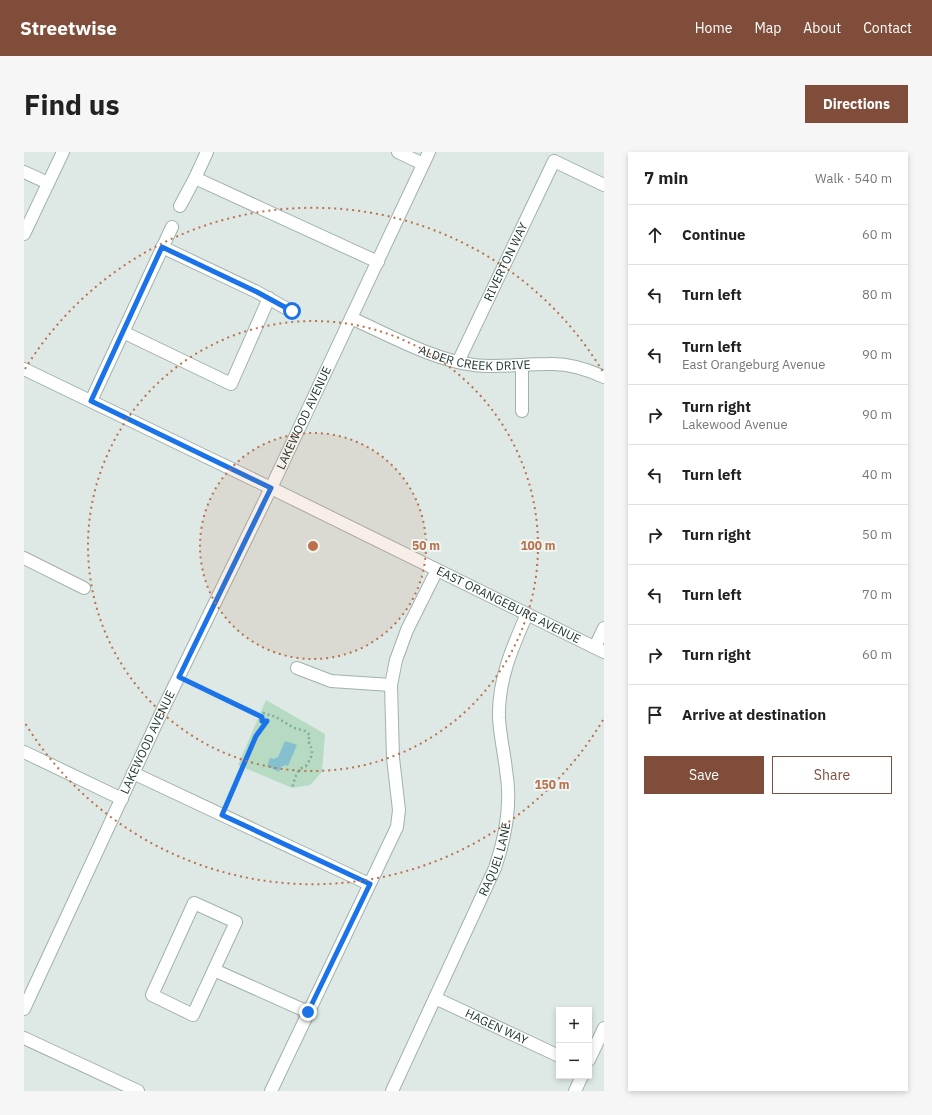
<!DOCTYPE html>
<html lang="en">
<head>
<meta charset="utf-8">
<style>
  :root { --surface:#fff; --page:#f6f6f6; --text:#222; --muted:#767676; --line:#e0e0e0; --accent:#7f4d39 }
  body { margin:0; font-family:"IBM Plex Sans",sans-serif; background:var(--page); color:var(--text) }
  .controls { position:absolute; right:12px; bottom:12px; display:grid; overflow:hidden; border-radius:0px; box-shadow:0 2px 6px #0003 }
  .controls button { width:36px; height:36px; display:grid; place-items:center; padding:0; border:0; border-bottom:1px solid var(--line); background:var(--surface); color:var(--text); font:20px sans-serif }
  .stop { position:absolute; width:12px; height:12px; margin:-9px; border:3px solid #1a73e8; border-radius:50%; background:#fff }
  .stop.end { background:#1a73e8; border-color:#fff; box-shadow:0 1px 4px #0008 }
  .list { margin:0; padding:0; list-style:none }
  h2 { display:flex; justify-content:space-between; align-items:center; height:52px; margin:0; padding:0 16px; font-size:17px }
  h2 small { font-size:13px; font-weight:400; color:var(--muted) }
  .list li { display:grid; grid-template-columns:26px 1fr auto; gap:12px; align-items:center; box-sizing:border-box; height:60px; padding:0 16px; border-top:1px solid var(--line) }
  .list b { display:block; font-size:15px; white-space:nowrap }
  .list p { margin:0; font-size:13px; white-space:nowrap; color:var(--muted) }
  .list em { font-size:13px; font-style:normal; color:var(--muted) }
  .actions { display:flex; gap:8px; padding:12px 16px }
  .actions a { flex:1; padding:9px 0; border:1px solid var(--accent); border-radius:0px; text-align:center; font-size:14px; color:var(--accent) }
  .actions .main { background:var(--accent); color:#fff }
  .icon { flex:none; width:22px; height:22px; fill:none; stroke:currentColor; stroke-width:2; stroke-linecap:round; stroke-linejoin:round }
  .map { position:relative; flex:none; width:580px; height:939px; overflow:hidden; border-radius:0px }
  header { display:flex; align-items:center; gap:24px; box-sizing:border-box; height:56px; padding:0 20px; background:var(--accent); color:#fff }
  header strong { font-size:19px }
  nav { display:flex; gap:22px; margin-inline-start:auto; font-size:14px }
  .intro { display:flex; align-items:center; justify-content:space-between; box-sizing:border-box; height:96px; padding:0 24px }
  h1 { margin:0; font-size:28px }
  .button { padding:10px 18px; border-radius:0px; background:var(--accent); color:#fff; font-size:14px; font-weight:700 }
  main { display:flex; gap:24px; padding:0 24px }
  aside { flex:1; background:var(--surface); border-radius:0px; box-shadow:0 2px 6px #0003 }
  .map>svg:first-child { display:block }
</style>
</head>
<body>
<header>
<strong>Streetwise</strong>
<nav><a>Home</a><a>Map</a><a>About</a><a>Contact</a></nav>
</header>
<div class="intro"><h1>Find us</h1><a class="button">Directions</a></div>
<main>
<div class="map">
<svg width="580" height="939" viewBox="0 0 580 939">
  <rect width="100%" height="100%" fill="#dee9e5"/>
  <path fill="#b6dbc2" d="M242,548l59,34 -3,38 -12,13 -18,3 -54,-23z"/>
  <path fill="#85c0cf" d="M261,589l12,4 -9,21 -3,-1 -4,2 -2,5 -12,-6 3,-8 4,1 4,-2z"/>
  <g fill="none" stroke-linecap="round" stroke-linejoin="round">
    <defs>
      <g id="minor">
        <path d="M374,0l25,12"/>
        <path d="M0,20l24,11"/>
        <path d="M171,26l183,84"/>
        <path d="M156,54l15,-28 12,-26"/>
        <path d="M0,82l39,-82"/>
        <path d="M138,95l95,45 34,19"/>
        <path id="s1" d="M327,166c38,17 82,42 123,47 25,3 49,-1 74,-1 19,-1 39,5 56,13"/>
        <path d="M99,180l108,52 38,-86"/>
        <path id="s2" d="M434,210l96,-201 50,24"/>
        <path id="s3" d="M0,217l247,119 333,164"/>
        <path d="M67,249l81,-174"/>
        <path d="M498,259v-46"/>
        <path d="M0,406l60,30"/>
        <path d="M571,495l9,-19"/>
        <path d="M273,516l34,13 60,4"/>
        <path d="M0,600l98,47"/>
        <path d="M109,621l236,111"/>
        <path d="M170,751l42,19 -43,93 -41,-20z"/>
        <path d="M190,818l94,42"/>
        <path id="s4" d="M411,846l124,58"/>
        <path id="s5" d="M0,857l139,-300 108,-221 158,-336"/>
        <path d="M0,886l114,53"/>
        <path d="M565,908l15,-32"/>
        <path d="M247,939l126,-264 2,-17 -6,-52 -2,-73 5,-25 11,-30 30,-60"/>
        <path id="s6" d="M368,939l103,-223c11,-32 17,-64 11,-98 -2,-18 -6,-34 -7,-52 -1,-38 13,-70 28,-104"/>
        <path d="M551,939l7,-15"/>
      </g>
    </defs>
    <use href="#minor" stroke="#a1b1ac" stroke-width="14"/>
    <g stroke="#7eada0" stroke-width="2.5" stroke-dasharray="2 3" stroke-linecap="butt">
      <path d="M166,530l72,35"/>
      <path d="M202,652l31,-68 10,-15h-5v-4l2,-4 12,4 18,11 11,3 5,4 -2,6c6,11 5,14 -2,25 -10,3 -11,13 -14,22"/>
    </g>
    <use href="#minor" stroke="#fff" stroke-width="12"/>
  </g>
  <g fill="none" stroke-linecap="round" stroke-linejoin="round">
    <path stroke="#1a73e8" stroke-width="5" d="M268,159l-35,-19 -95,-45 -71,154 180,87 -92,189 83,40v4h5l-11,15 -34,79 148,69 -62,128"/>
  </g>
  <circle cx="289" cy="394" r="113" fill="#bc704c" fill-opacity=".12"/>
  <g fill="none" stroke="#bc704c" stroke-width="2" stroke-dasharray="2 4">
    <circle cx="289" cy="394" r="113"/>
    <circle cx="289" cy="394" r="225"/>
    <path d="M579 568A338 338 0 0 1 1 571M1 217A338 338 0 0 1 579 220"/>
  </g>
  <g text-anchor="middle" stroke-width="4" stroke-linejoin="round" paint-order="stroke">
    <g font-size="12" fill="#203933" stroke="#eef6f3">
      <text dy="4" stroke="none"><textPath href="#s2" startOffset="111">RIVERTON WAY</textPath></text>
      <text dy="4" stroke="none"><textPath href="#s1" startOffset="132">ALDER CREEK DRIVE</textPath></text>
      <text dy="4" stroke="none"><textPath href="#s5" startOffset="654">LAKEWOOD AVENUE</textPath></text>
      <text dy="4" stroke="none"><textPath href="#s3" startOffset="539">EAST ORANGEBURG AVENUE</textPath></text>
      <text dy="4" stroke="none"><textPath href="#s5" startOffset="294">LAKEWOOD AVENUE</textPath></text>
      <text dy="4" stroke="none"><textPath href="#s6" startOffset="254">RAQUEL LANE</textPath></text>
      <text dy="4" stroke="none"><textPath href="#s4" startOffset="68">HAGEN WAY</textPath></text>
    </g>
  </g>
  <circle cx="289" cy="394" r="6" fill="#bc704c" stroke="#eef6f3" stroke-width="2"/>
  <g font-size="12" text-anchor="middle" font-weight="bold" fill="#bc704c" stroke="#eef6f3" stroke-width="4" stroke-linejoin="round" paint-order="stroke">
    <text x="402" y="398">50 m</text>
    <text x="514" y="398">100 m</text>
    <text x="528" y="637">150 m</text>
  </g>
</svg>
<div class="controls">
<button>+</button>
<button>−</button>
</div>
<div class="stop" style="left:268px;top:159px"></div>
<div class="stop end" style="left:284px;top:860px"></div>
</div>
<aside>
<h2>7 min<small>Walk · 540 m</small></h2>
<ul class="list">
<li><svg class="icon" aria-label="ahead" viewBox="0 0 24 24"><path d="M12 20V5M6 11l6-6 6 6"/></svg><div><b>Continue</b></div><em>60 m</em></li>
<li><svg class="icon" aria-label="left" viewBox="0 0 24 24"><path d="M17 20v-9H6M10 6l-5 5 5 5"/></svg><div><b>Turn left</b></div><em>80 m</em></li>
<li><svg class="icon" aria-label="left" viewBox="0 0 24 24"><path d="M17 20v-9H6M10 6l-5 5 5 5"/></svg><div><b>Turn left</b><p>East Orangeburg Avenue</p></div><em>90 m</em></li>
<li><svg class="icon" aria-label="right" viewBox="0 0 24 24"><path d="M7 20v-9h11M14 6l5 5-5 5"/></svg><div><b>Turn right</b><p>Lakewood Avenue</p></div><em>90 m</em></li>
<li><svg class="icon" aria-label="left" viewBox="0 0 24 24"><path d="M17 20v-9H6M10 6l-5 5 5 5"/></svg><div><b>Turn left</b></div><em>40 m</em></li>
<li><svg class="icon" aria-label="right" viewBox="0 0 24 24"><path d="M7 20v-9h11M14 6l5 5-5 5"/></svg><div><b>Turn right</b></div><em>50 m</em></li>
<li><svg class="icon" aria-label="left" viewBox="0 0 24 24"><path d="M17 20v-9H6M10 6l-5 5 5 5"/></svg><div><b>Turn left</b></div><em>70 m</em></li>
<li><svg class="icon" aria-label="right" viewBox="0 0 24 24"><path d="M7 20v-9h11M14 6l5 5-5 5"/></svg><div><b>Turn right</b></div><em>60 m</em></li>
<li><svg class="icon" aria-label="arrive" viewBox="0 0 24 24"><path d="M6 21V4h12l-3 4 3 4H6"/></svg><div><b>Arrive at destination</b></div></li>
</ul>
<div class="actions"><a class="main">Save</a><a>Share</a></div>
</aside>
</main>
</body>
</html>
